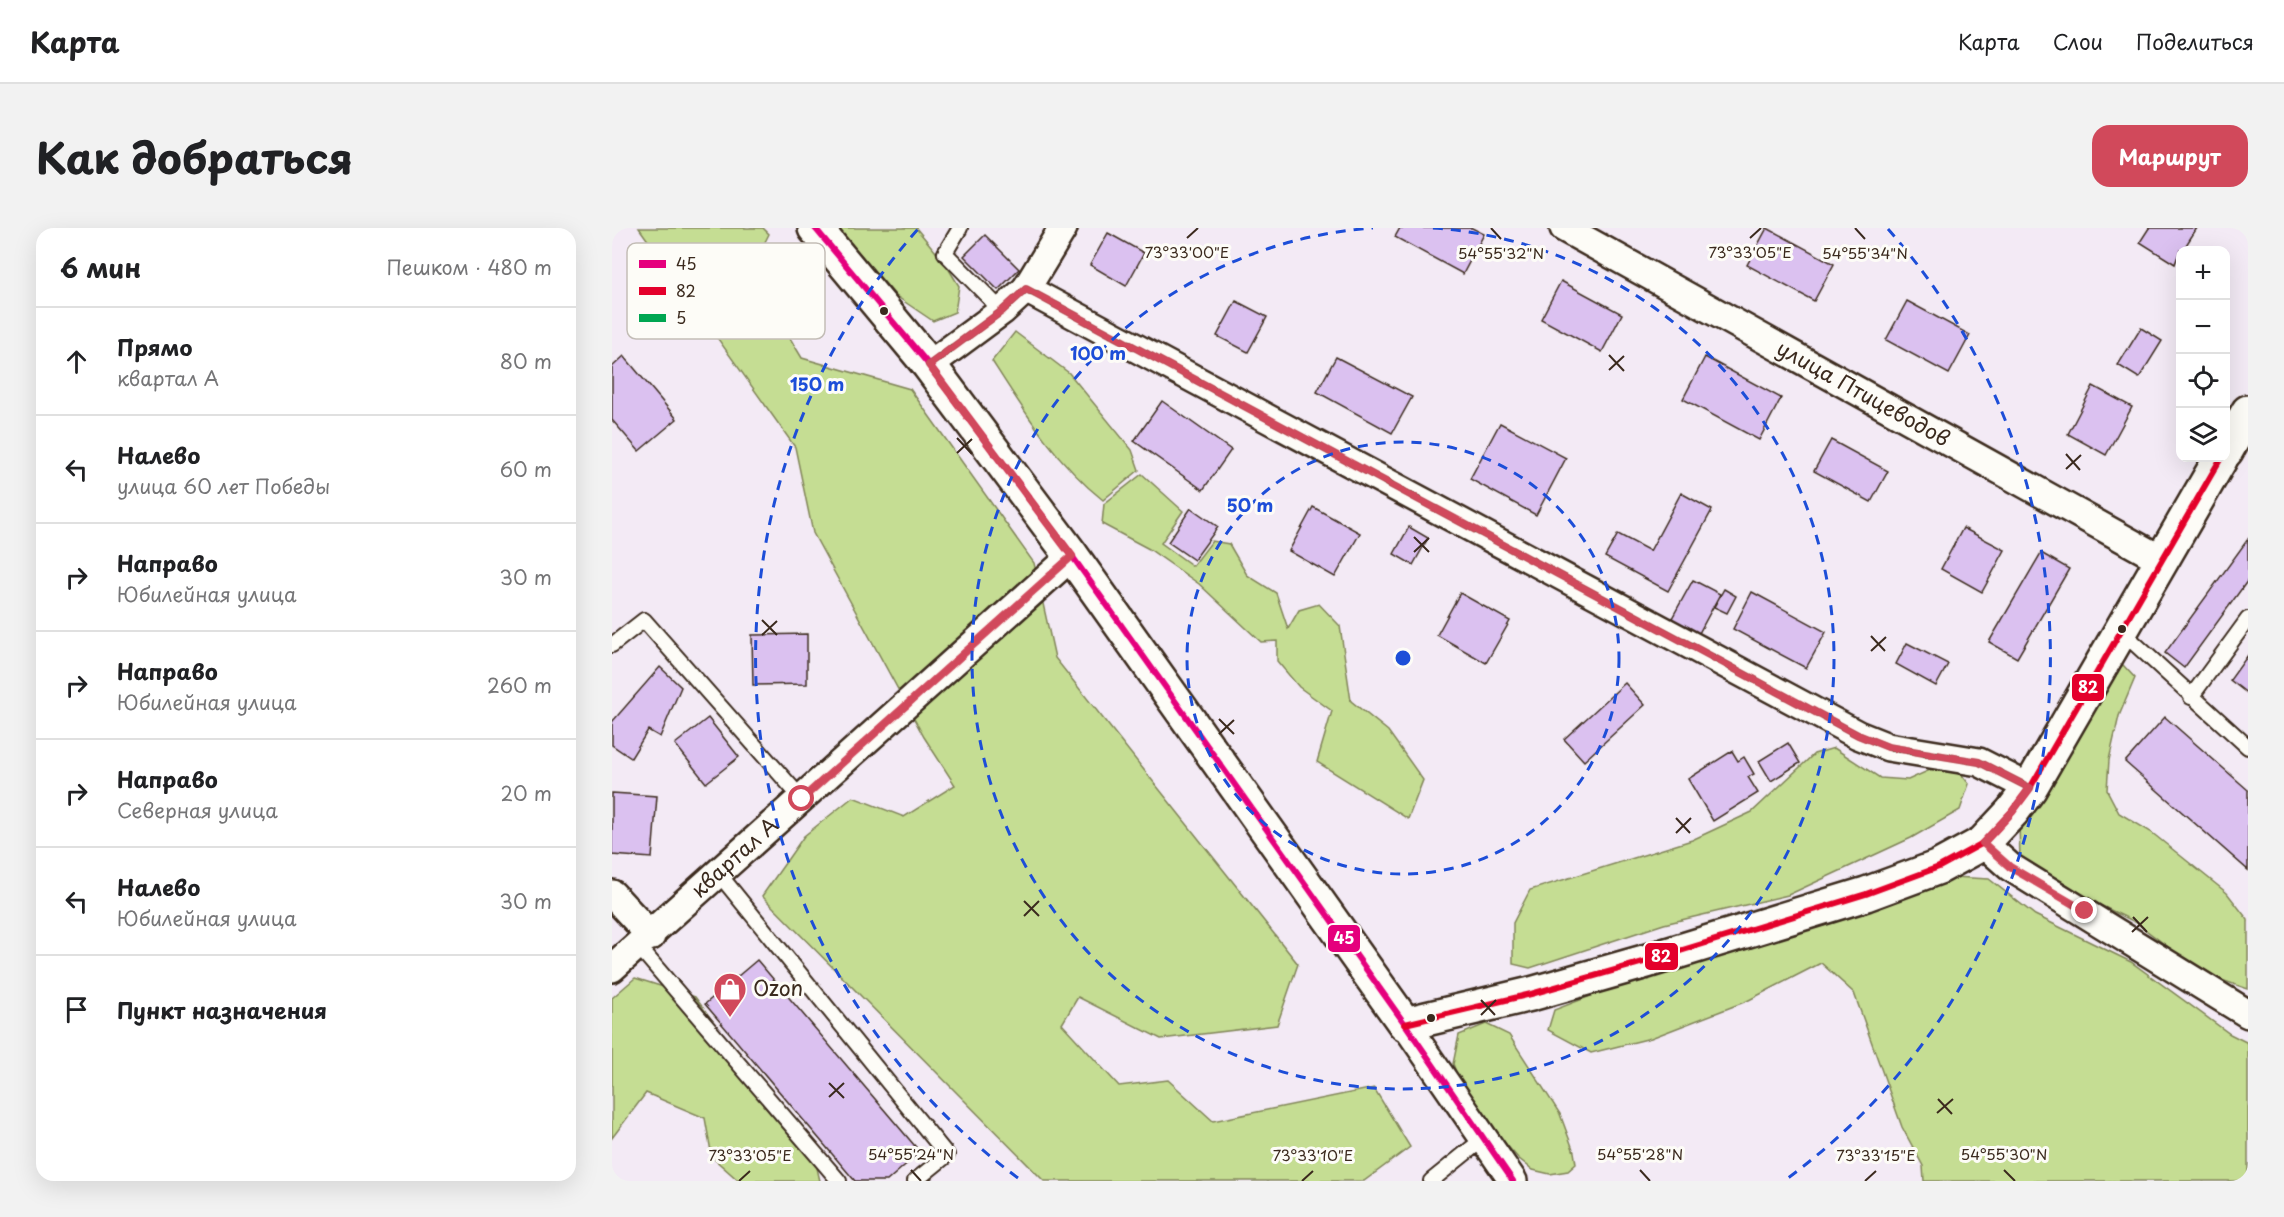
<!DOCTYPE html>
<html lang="ru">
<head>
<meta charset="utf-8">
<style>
  :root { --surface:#fff; --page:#f2f2f2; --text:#202124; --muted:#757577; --line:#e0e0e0; --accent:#d1495b }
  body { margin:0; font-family:"Playpen Sans",sans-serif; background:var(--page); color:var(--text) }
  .controls { position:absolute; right:18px; top:18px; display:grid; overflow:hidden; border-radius:12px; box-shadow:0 6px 24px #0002 }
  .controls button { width:54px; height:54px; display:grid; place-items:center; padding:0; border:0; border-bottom:2px solid var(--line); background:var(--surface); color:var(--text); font:30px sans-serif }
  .stop { position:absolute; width:18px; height:18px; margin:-14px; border:4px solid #d1495b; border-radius:50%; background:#fff }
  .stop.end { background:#d1495b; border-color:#fff; box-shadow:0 2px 6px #0008 }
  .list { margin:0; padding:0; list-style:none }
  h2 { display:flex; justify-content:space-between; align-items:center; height:78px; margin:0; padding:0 24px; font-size:26px }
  h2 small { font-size:20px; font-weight:400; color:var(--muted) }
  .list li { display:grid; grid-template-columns:39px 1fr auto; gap:18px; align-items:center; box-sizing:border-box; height:108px; padding:0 24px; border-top:2px solid var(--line) }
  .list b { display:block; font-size:22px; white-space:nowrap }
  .list p { margin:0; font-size:20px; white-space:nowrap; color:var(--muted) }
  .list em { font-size:20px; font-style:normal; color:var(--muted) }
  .icon { flex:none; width:33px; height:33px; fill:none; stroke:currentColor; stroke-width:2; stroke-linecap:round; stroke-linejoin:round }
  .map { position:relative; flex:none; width:1636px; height:953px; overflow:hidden; border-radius:18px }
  header { display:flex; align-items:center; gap:36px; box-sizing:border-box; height:84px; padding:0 30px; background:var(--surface); border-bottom:2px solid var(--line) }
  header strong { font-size:28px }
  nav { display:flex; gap:33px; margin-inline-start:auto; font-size:21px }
  .intro { display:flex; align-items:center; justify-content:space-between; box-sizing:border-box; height:144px; padding:0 36px }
  h1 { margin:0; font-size:42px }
  .button { padding:15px 27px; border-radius:18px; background:var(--accent); color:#fff; font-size:21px; font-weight:700 }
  main { display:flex; gap:36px; padding:0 36px }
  aside { flex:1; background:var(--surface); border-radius:18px; box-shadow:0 6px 24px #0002 }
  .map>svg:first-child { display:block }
</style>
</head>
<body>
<header>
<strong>Карта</strong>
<nav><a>Карта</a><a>Слои</a><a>Поделиться</a></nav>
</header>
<div class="intro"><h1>Как добраться</h1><a class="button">Маршрут</a></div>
<main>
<aside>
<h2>6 мин<small>Пешком · 480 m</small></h2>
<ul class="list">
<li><svg class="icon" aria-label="ahead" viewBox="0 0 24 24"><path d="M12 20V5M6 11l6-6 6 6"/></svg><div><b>Прямо</b><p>квартал А</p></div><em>80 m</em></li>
<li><svg class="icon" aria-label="left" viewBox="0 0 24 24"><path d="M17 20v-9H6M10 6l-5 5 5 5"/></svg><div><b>Налево</b><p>улица 60 лет Победы</p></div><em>60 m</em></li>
<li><svg class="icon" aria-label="right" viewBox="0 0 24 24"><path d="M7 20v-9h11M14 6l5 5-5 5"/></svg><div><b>Направо</b><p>Юбилейная улица</p></div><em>30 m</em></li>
<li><svg class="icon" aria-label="right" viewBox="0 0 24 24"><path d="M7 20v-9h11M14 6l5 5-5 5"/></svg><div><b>Направо</b><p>Юбилейная улица</p></div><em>260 m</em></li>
<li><svg class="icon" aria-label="right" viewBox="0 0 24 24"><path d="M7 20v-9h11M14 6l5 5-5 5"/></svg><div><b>Направо</b><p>Северная улица</p></div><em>20 m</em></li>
<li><svg class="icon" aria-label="left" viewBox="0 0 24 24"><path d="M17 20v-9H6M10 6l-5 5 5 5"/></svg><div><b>Налево</b><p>Юбилейная улица</p></div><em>30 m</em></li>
<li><svg class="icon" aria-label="arrive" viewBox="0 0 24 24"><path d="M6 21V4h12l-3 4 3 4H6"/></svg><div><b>Пункт назначения</b></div></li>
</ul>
</aside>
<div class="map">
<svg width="1636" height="953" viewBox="0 0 1636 953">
  <rect width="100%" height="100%" fill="#f3eaf5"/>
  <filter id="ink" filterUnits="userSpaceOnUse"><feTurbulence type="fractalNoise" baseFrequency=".0167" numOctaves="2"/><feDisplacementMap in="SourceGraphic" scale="12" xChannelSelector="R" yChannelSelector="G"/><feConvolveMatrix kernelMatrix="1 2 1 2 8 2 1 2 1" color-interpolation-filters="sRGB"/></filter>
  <g filter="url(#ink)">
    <g fill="#c5dd93" stroke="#808458" stroke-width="1.5">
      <path d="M27,0h124l6,6 -19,38 52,86 108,31 124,174 21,95 243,306 -21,61 -116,14 -83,-42 -16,27 57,62 49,-6 45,41 161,-33 36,59 -46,34h-320l-282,-285 42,-60 49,-39 51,20 51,-32 -31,-48 -111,-204 -18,-86z"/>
      <path d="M226,0h78l29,35 14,23 -4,26 -22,9 -37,-25z"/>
      <path d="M403,104l54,41 63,77 7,20 -36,30c-47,-37 -79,-89 -111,-139z"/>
      <path d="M530,246l41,37 -22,32 32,23 19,-25 17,3 18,31 29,18 12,36 11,-19 20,-6 21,22 11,75 37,30 35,49 -15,39 -91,-57 15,-51 -33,-24 -22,-26v-20l-16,1 -62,-58 -50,-35 -47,-25 2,-20z"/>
      <path d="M1511,437l12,13 -16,38 -10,44 -2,30 12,23 32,19 76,61 21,27v69l-44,-15 -69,-52 -78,-38 -37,-24 -1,-37 83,-139z"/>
      <path d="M1222,520l46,30 28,2 24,-11 29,5 8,10 -9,26 -49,28 -123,57 -124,29 -134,44 -17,-4v-41l17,-33 162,-50 60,-28 62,-58z"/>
      <path d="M1341,649l36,2 46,36 96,47 99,72 18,9v138h-324l-1,-15 -21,-39 -48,-134 -33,-30 -74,38 -96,37 -60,15 -43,-23 6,-20 86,-33 257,-76z"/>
      <path d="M23,750l60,19 120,162 5,22h-81l-27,-24 -7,-39 -59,-25 -34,45v-140z"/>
      <path d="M874,796l23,11 51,79 14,38 2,12 -8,7 -18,3 -17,-4 -15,-12 -51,-59 -14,-35 6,-29z"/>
    </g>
    <g fill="#dbc1f0" stroke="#3b2a1e" stroke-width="1.5">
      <path d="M788,0h72l12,6 -21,40 -68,-37z"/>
      <path d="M1155,0l67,36 -20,37 -67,-36z"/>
      <path d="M1537,0h48l-14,22h-3l-5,14 -35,-22z"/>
      <path d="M496,5l36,20 -18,33 -36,-21z"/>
      <path d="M373,7l34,34 -21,21 -34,-34z"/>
      <path d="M949,53l61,33 -20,38 -61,-33z"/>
      <path d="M624,73l31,16 -19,35 -31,-16z"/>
      <path d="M1295,73l63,34 -21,39 -63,-34z"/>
      <path d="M1529,100l21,13 -23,37 -21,-13z"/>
      <path d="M12,128l53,63 -38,32 -27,-31v-53z"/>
      <path d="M724,129l76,40 -20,36 -75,-41z"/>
      <path d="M1093,129l76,41 -22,42 -76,-41z"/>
      <path d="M1481,158l39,21 -26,48 -38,-21z"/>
      <path d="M550,173l69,49 -28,40 -69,-49z"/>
      <path d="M888,195l66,35 -30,57 -66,-36z"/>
      <path d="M1219,212l57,31 -17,31 -57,-31z"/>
      <path d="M1069,265l31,17 -44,81 -63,-34 13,-23 32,17z"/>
      <path d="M701,279l47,26 -25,44 -46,-26z"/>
      <path d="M579,280l27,19 -24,33 -26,-18z"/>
      <path d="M797,299l19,11 -15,27 -19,-11z"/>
      <path d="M1351,300l42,22 -23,42 -41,-23z"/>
      <path d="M1636,311v41l-64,88 -19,-15z"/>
      <path d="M1429,325l28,16 -52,89 -28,-16z"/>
      <path d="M1081,352l27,14 -22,41 -27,-15z"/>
      <path d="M1112,361l12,7 -9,17 -13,-6z"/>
      <path d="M1140,364l74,40 -20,36 -73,-39z"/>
      <path d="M848,365l50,28 -24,42 -49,-28z"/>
      <path d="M195,406v50l-54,1 -1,-50z"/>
      <path d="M1295,415l41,21 -12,22 -40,-22z"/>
      <path d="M1636,427v39l-18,-14z"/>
      <path d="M48,439l21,20 -21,50 -12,-7 -17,28 -19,-13v-23z"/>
      <path d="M1013,455l20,22 -61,56 -20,-22z"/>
      <path d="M1553,489l83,73v80l-123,-108z"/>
      <path d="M96,490l31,39 -33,26 -31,-39z"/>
      <path d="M1176,515l12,20 -29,18 -12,-20z"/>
      <path d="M1120,523l6,10 6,-4 10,17 -6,3 10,16 -45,28 -25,-42z"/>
      <path d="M0,565l45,3 -5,62 -40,-3z"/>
      <path d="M145,732l163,192 -33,29h-32l-150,-177z"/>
    </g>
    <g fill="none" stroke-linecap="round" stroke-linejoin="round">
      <defs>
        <g id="lane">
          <path d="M348,0l-15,25 57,58"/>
          <path d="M1509,403l127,116"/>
          <path d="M0,417l32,-25 158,179"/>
          <path d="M1579,469l57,-78"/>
          <path d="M107,646l228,281 -32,26"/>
          <path d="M26,718l201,235"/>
          <path d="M819,953l52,-42"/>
        </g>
        <g id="street">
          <path id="s1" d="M952,0l598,332"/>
          <path d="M414,61l37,-61"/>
          <path d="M317,137l73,-54 24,-22 832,446 30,12 91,15 51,26"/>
          <path d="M1371,615l27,24 238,147"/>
          <path d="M0,666l39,42"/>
          <path id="s2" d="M0,740l460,-412"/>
          <path d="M793,796l108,157"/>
        </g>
        <g id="secondary">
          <path d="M203,0l114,137 143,191 333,468 126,-30 116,-33 219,-67 73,-27 44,-24 29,-31 18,-24 191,-330"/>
          <path d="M1614,223l22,-39"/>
        </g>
      </defs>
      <use href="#lane" stroke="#3b2a1e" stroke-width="18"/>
      <use href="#street" stroke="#3b2a1e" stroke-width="32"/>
      <use href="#secondary" stroke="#3b2a1e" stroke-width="38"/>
      <use href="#lane" stroke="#fdfcf7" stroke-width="14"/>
      <use href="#street" stroke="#fdfcf7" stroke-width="27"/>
      <use href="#secondary" stroke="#fdfcf7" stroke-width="33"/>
      <defs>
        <path id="bus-1" d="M203,0l114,137 143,191 333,468 108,157"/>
        <path id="bus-2" d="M793,796l126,-30 116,-33 219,-67 73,-27 44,-24 29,-31 18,-24 191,-330"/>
        <path id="bus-3" d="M317,137l73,-54 24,-22 832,446 30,12 91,15 51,26"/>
      </defs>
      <use href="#bus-1" stroke="#fdfcf7" stroke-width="10"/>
      <use href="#bus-2" stroke="#fdfcf7" stroke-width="10"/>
      <use href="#bus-3" stroke="#fdfcf7" stroke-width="10"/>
      <use href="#bus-1" stroke="#e5007d" stroke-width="6"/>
      <use href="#bus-2" stroke="#e4002b" stroke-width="6"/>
      <use href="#bus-3" stroke="#00a651" stroke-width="6"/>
    </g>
  </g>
  <g fill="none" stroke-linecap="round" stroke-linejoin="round" filter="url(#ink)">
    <path stroke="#d1495b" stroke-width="8" d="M190,571l270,-243 -143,-191 73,-54 24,-22 832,446 30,12 91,15 51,26 -18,24 -29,31 27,24 75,44"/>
  </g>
  <path fill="none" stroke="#3b2a1e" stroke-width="2" d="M879,0l10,11M1243,0l10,11M575,10l11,-10M1138,10l11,-10M997,127l15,16M997,142l15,-14M345,210l15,16M345,225l15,-14M1454,226l14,16M1454,241l15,-14M802,309l15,15M802,324l15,-14M150,392l15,15M150,407l15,-14M1259,408l14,15M1259,423l15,-14M607,491l15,15M607,506l15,-14M1064,590l14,15M1064,605l15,-15M412,673l15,15M412,688l15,-15M1521,689l14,15M1520,704l16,-15M869,772l14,15M869,787l15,-15M217,855l15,15M217,869l15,-14M1326,871l14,15M1325,885l16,-14M299,942l10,11M1028,942l10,11M1392,942l11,11M127,953l11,-10M690,953l11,-10M1253,953l11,-10"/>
  <g fill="none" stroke="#1d4ed8" stroke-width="3" stroke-dasharray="10 8">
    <circle cx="791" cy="430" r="216"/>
    <path d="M821 0A431 431 0 1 1 761 0"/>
    <path d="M406 950A647 647 0 0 1 306 1M1276 1A647 647 0 0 1 1176 950"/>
  </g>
  <defs>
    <symbol id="shop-pin" viewBox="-11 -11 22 30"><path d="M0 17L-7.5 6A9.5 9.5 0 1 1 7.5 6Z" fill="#d1495b" stroke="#fdfcf7"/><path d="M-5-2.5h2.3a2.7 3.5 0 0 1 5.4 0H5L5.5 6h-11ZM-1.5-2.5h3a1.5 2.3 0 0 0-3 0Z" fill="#fff"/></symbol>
  </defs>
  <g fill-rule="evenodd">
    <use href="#shop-pin" x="99" y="742" width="38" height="52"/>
  </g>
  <g fill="#3b2a1e" stroke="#fdfcf7" stroke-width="2">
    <circle cx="272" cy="83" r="5"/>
    <circle cx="1510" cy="401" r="5"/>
    <circle cx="819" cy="790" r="5"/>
  </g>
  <g text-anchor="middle" stroke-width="6" stroke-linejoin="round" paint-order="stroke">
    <g font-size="21" fill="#3b2a1e" stroke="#fdfcf7">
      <text dy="7" stroke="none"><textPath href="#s1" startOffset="342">улица Птицеводов</textPath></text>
      <text dy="7" stroke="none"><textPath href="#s2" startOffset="165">квартал А</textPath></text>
    </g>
    <g font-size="21" fill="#3b2a1e" stroke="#fdfcf7" text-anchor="start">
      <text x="141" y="768">Ozon</text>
    </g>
  </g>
  <rect x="15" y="15" width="198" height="96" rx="9" fill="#fdfcf7" stroke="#c3bdb6" stroke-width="1.5"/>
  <rect x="27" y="32" width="27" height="8" fill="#e5007d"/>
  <rect x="27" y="59" width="27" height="8" fill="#e4002b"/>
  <rect x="27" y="86" width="27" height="8" fill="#00a651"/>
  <g font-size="16" fill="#3b2a1e">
    <text x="64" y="42">45</text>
    <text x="64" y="69">82</text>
    <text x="64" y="96">5</text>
  </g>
  <g font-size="15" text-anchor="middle" fill="#3b2a1e" stroke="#fdfcf7" stroke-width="6" stroke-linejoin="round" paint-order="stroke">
    <text x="575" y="30">73°33'00"E</text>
    <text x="1138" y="30">73°33'05"E</text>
    <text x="889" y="31">54°55'32"N</text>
    <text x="1253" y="31">54°55'34"N</text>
    <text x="299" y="932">54°55'24"N</text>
    <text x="1028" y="932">54°55'28"N</text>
    <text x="1392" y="932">54°55'30"N</text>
    <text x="138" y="933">73°33'05"E</text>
    <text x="701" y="933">73°33'10"E</text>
    <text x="1264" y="933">73°33'15"E</text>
  </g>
  <circle cx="791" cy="430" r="9" fill="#1d4ed8" stroke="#fdfcf7" stroke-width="3"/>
  <g font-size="18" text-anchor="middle" font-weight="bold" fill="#1d4ed8" stroke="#fdfcf7" stroke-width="6" stroke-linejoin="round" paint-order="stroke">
    <text x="486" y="132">100 m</text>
    <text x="205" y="163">150 m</text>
    <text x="638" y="284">50 m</text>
  </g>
  <g stroke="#fdfcf7" stroke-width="2">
    <rect x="1459" y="445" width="34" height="29" rx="6" fill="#e4002b"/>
    <rect x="715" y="696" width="34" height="29" rx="6" fill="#e5007d"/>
    <rect x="1032" y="714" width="35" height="29" rx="6" fill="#e4002b"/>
  </g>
  <g font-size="16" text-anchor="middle" font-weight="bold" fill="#fff">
    <text x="1476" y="465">82</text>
    <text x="732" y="716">45</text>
    <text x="1049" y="734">82</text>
  </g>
</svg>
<div class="controls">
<button>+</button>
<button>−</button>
<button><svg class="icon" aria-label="locate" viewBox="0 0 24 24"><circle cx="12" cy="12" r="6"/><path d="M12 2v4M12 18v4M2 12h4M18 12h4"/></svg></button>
<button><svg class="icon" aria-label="layers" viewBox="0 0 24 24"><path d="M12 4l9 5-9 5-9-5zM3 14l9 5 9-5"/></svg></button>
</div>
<div class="stop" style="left:190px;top:571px"></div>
<div class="stop end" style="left:1473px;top:683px"></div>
</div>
</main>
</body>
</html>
